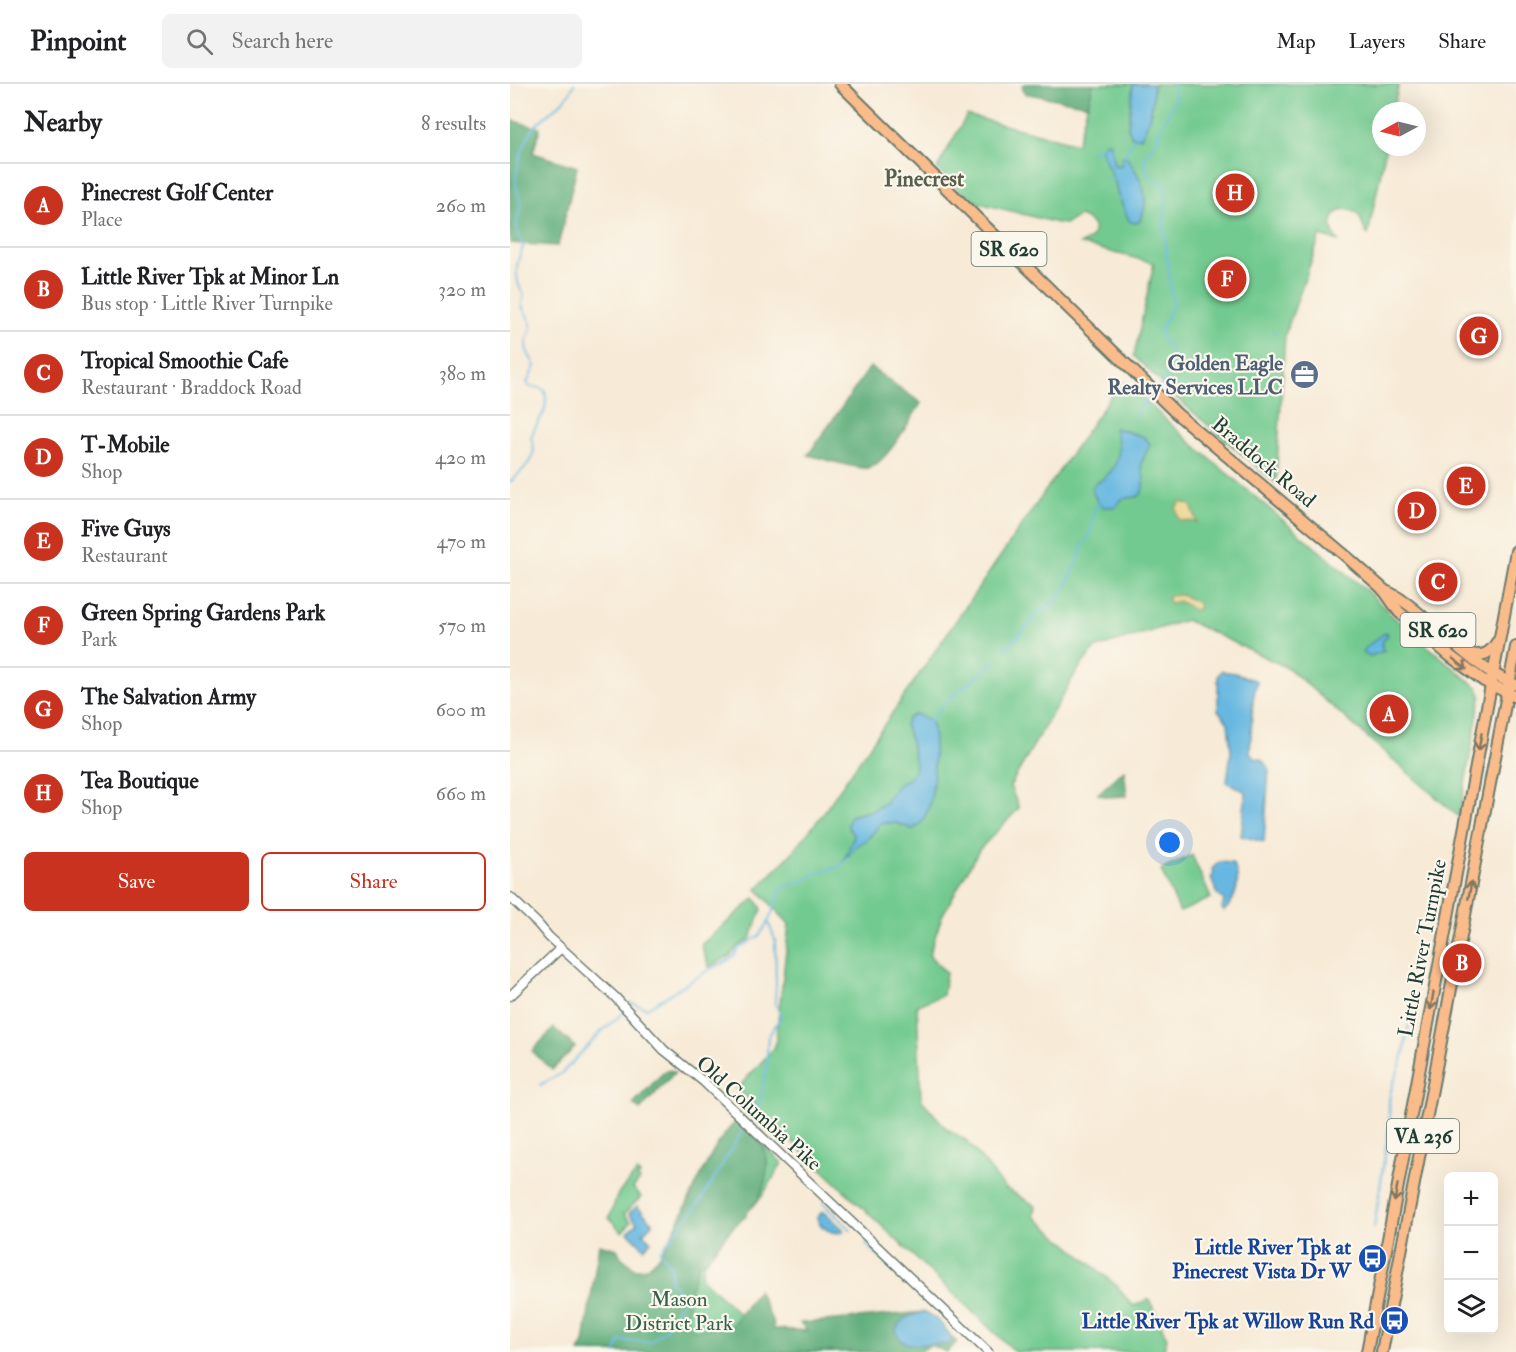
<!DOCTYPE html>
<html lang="en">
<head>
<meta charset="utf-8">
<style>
  :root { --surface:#fff; --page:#f2f2f2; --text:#202124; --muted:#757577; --line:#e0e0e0; --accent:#c8321e }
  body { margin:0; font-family:"IM FELL Double Pica",serif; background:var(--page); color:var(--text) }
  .controls { position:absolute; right:18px; bottom:18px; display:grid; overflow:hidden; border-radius:9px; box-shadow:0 6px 24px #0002 }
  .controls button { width:54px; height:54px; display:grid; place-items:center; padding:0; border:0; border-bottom:2px solid var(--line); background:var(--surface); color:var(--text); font:30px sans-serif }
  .compass { position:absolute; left:862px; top:18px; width:54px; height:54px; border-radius:50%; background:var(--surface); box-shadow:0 6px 24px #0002; rotate:263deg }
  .you { position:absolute; left:660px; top:759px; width:21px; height:21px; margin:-15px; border:4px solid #fff; border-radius:50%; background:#1a73e8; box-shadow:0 0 0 9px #1a73e833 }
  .badge { display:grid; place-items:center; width:39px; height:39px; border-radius:50%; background:var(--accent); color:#fff; font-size:20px; font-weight:700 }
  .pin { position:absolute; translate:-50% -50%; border:3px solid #fff; box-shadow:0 2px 6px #0006 }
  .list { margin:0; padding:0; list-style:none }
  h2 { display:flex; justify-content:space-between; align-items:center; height:78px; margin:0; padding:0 24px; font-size:26px }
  h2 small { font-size:20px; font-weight:400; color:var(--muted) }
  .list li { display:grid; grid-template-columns:39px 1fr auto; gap:18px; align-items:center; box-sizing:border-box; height:84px; padding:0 24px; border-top:2px solid var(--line) }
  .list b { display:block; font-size:22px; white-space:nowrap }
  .list p { margin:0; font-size:20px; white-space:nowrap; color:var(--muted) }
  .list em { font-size:20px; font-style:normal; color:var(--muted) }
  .actions { display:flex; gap:12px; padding:18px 24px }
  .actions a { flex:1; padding:14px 0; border:2px solid var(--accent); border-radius:9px; text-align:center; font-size:21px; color:var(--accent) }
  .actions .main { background:var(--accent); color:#fff }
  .icon { flex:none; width:33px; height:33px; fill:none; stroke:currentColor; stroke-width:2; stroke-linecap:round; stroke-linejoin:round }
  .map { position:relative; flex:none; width:1006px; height:1268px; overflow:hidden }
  header { display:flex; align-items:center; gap:36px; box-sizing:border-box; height:84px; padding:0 30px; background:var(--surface); border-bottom:2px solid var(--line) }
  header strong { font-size:28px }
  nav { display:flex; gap:33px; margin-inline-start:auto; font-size:21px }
  .search { width:420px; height:54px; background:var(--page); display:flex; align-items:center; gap:15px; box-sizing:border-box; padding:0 21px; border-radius:9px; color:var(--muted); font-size:22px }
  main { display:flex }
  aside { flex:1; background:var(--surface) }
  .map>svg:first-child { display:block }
</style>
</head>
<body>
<header>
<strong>Pinpoint</strong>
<div class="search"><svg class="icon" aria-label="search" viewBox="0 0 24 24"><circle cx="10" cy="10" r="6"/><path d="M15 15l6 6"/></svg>Search here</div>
<nav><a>Map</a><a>Layers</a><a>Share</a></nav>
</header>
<main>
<aside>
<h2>Nearby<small>8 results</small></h2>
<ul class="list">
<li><span class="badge">A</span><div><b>Pinecrest Golf Center</b><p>Place</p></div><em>260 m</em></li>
<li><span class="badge">B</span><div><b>Little River Tpk at Minor Ln</b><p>Bus stop · Little River Turnpike</p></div><em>320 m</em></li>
<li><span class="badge">C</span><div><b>Tropical Smoothie Cafe</b><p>Restaurant · Braddock Road</p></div><em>380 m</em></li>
<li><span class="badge">D</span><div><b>T-Mobile</b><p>Shop</p></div><em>420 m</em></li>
<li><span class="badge">E</span><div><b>Five Guys</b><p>Restaurant</p></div><em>470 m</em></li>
<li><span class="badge">F</span><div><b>Green Spring Gardens Park</b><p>Park</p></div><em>570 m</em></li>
<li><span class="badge">G</span><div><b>The Salvation Army</b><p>Shop</p></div><em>600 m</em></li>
<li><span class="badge">H</span><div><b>Tea Boutique</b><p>Shop</p></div><em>660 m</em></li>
</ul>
<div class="actions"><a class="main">Save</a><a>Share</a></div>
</aside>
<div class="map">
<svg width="1006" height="1268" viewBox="0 0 1006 1268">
  <rect width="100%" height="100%" fill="#fbf7ec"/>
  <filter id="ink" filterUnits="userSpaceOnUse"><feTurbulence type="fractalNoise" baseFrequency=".0167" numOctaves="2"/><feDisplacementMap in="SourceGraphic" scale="12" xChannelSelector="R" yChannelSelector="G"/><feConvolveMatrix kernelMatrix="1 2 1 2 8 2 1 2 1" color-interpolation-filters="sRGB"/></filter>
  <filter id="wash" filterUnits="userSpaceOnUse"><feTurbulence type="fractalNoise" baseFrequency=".008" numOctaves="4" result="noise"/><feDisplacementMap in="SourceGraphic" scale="24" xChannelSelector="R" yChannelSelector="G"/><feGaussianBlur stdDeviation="1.35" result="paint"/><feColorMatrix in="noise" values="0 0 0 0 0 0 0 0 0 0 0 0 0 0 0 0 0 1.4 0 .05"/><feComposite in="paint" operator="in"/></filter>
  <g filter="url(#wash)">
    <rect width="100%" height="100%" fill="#f7ead6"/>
    <g fill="#73ca90" stroke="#498462" stroke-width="1.5">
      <path d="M583,0h306l-6,27h-12v36h5l-18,88c-7,-7 -4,-17 -13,-23 -18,-11 -33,13 -16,29l-19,-5 -35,99 -9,148 -95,-81 -47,-46 20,-93 -74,-19c20,-7 17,-22 -1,-28l-14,8 -8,-1 -89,-23 -31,-32 30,-53 110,29z"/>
      <path d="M616,299l63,58 177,149 35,34 77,64 3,8 -22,121 -171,-149 -102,-48 -92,29 -19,25 -65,112 9,22 -40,42 -37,66 -13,39 17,18 -3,22 -26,10 4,94 25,29 21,13 38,47 31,18 -2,10 84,71 8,11 8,8 15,-7 18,39 -4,14h-148l-278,-263 38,-42 14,-123 -32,-35 34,-35 31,-39 295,-428z"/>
      <path d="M682,771l19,43 -31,14 -19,-42z"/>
      <path d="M245,814l7,11 -12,30 -13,8 -7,9 -21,11 -8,-22z"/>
      <path d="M251,1058l21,21 -21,35 -29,30 -28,35 -3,14 37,36 34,16 38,2 23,21h-239z"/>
      <path d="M127,1088l3,3 -3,3 3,2 -7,8 8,9 -17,17 7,8 -9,10 -13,-14 9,-24z"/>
    </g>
    <g fill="#5eae7a" stroke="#3e7657" stroke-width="1.5">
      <path d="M517,0h66l-5,21 -64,-12 -2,-8z"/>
      <path d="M0,36l30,8 -7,25 44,14 -19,79 -48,-3z"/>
      <path d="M360,283l51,36c-10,16 -35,61 -53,65 -9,2 -48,-10 -60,-13z"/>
      <path d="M614,686l3,26 -20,1 -9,-3z"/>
      <path d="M44,944l21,19 -23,23 -20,-19z"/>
      <path d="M160,986l5,2 -35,38 -7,-6 31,-32z"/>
      <path d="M227,1037c7,10 18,13 24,22 13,19 3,55 -14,69l-1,4 -14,12 -29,35h-4l-11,33 -1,27 7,7 37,-3 27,-37 16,35 -2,1 1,3 35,2 -8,-8 125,-11 32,30 -10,10 -17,-7 -10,7h-341l5,-9 15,-99 18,5 4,8 15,12c3,0 6,0 9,-1 29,-11 57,-120 92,-147z"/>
    </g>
    <g fill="#eeda9e" stroke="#868c69" stroke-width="1.5">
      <path d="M671,418l10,3 6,17 -18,-2 -3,-12z"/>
      <path d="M665,511h7l16,8 1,5 -5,2 -15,-9 -9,2 -3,-4 2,-3z"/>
    </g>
    <g fill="#66b7e1" stroke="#427a8a" stroke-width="1.5">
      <path d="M623,0h20c1,20 -2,36 -12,53h-9l-4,-9z"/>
      <path d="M596,58l4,1 4,22h7l2,-3 -1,-5 3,-2c15,20 28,43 14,67l-5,1 -5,-2 -12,-28 -2,-11 -14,-31 1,-6z"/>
      <path d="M605,344l29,9 6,7 -9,20 3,15 -2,14 -5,4 -15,2 -6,8h-13l-4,-3 -8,-15c4,-6 10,-8 15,-13 14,-11 15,-31 8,-46z"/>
      <path d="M876,548l2,3 -5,6 -1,6 2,4 -13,5 -8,-3 3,-6z"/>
      <path d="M711,587l14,2 22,8 -4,18 -3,53 4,6 7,1 8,9 -5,74 -23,-6 5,-44 -19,-10 4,-31 -3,-28 -10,-13v-34z"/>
      <path d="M405,630l15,6 3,8c2,22 5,94 -21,101l-16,-6h-15l-14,17 -11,6 -13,16 10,-23v-5c-6,-6 -6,-10 -3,-18l23,-6 12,-7 9,-14 8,-7 8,-4 4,-6 1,-8 -4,-22 -6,-17 3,-7z"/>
      <path d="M709,778l13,1c11,15 4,37 -8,48l-2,-2 2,-9 -7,-6 -6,-16 3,-4 -2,-5z"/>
      <path d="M127,1122l16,17 -10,10 8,8 -7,7 -16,-16 9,-9 -8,-9z"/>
      <path d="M312,1128l3,1 18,16v3c-11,3 -23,-4 -26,-14z"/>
      <path d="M414,1228c11,4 23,17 28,27l-2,5c-6,2 -12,-1 -19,0 -14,0 -33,4 -35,-15 6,-11 16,-15 28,-17z"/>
    </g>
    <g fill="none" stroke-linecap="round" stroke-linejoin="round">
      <g stroke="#66b7e1" stroke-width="2">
        <path d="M581,68l10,-5"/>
        <path d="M615,71l9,-17"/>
        <path d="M593,96l10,-2"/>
        <path d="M836,125h2"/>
        <path d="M763,248l2,1"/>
        <path d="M649,303l10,-13 4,-15 -3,-12 -5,-4 -4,-6v-8l12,-24 -8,-64 -1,-22 3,-26 -5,-9 -13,-9 -5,-12 1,-6 12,-18 4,-13 14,-24 -2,-18"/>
        <path d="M625,333l13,-20"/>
        <path d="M721,338v-1"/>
        <path d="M733,365l2,1"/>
        <path d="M0,398c12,-11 31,-26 21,-43 4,-21 19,-21 14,-48l-5,-3 -10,-1 -3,-4 8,-17c-3,-7 -9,-13 -9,-21 0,-7 5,-13 5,-19 -1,-14 -14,-14 -7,-31 -11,-15 -8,-34 0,-50 -12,-15 -6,-21 -4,-39 1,-10 -5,-17 -4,-26 0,-16 10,-44 21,-56 13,-13 30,-22 37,-40"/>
        <path d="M495,565l26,-27 6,-10 15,-8 10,-11 17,-34 2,-12 7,-9 4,-11 1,-14 6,-10"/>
        <path d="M419,637c12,-15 25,-27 41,-39 9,-8 18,-10 24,-21"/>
        <path d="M121,919l16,5 65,-40 14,-6 8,-6 4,-7 21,-13 9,-13 14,-36 19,-5 16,-9 24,-7 7,-9"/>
        <path d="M901,928l3,-11"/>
        <path d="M30,1001l22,-12 40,-42 22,-19"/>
        <path d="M242,1040l8,-24 6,-29 2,-34 13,-20 -6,-16 1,-16 -1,-45 -6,-16"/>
        <path d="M313,1119l28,27"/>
        <path d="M333,1125l23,20"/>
        <path d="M864,1144l16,-107c-3,-27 1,-32 10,-55 5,-13 6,-29 9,-42"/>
        <path d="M356,1160l52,50"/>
        <path d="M106,1268l4,-11 30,1 15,-12 19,-32 -13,-16v-15l-11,-16 40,-49 43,-72"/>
      </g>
    </g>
  </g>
  <g filter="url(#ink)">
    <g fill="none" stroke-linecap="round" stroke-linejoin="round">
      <defs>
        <g id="minor">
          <path d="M0,813l28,27 11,13 66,60 49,53 40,32 284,270"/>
          <path d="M0,912l51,-48"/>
        </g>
        <g id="major">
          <path d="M330,0l337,330 170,143 36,32 16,23 51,44 34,25 32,16"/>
          <path d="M873,506c18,7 31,19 46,32 27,23 53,49 87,63"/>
          <path d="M958,569c13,5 22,1 29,-11"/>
          <path d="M857,1268l149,-801"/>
          <path d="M872,1268l134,-705"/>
        </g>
      </defs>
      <use href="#minor" stroke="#6b7a6d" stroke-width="11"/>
      <use href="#major" stroke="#6b7a6d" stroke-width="14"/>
      <use href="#minor" stroke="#fff" stroke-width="8"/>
      <use href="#major" stroke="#fabc8b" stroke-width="10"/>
    </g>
    <defs><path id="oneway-shaft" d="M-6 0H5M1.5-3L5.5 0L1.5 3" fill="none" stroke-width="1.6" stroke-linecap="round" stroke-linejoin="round" transform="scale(1.5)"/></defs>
    <g stroke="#82765b">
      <use href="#oneway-shaft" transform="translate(950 580) rotate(37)"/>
      <use href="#oneway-shaft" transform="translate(970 658) rotate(100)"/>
      <use href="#oneway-shaft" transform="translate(960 806) rotate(-79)"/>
      <use href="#oneway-shaft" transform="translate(922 917) rotate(100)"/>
      <use href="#oneway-shaft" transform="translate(886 1109) rotate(100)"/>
    </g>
  </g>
  <defs>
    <symbol id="office-disc" viewBox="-11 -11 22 22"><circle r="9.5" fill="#5c6f8a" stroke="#fbf7ec"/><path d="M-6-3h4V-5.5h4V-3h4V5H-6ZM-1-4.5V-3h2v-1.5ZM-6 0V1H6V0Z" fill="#fff"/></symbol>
    <symbol id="bus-disc" viewBox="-11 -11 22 22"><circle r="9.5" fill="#1a4fb4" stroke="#fbf7ec"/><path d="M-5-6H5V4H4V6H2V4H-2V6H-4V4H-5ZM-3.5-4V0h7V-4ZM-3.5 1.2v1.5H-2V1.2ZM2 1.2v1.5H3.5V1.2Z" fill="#fff"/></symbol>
  </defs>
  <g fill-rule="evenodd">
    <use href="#office-disc" x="778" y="274" width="33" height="33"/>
    <use href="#bus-disc" x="846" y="1158" width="33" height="33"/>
    <use href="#bus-disc" x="868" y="1220" width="33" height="33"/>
  </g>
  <g text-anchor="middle" stroke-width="4.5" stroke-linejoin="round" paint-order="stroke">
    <g fill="#fbf7ec" stroke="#61756b" stroke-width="1.5">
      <rect x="461.5" y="148" width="75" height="34" rx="4.5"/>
      <rect x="890.5" y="529" width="75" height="34" rx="4.5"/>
      <rect x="877" y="1035" width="72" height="34" rx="4.5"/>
    </g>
    <g font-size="20" font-weight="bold" fill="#1f3d34">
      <text x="499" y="172">SR 620</text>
      <text x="928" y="553">SR 620</text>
      <text x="913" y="1059">VA 236</text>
    </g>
    <g font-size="21" font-weight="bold" fill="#4e5e75" stroke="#fbf7ec" text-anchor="end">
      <text x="773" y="286">Golden Eagle<tspan x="773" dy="24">Realty Services LLC</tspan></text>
    </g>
    <g font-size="21" fill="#1f3d34" stroke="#fbf7ec">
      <text transform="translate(754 378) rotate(40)" y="7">Braddock Road</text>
      <text transform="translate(912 864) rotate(-79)" y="7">Little River Turnpike</text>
      <text transform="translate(249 1029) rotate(42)" y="7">Old Columbia Pike</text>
    </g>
    <g font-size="21" font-weight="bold" fill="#164399" stroke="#fbf7ec" text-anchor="end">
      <text x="841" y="1170">Little River Tpk at<tspan x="841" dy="24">Pinecrest Vista Dr W</tspan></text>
      <text x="864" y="1244">Little River Tpk at Willow Run Rd</text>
    </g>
    <g font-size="21" fill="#34604b" stroke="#fbf7ec">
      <text x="169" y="1222">Mason<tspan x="169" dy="24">District Park</tspan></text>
    </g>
    <g font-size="22" font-weight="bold" fill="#595f4b" stroke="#fbf7ec">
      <text x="414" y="102">Pinecrest</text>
    </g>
  </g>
</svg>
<div class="controls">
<button>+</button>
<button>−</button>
<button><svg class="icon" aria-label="layers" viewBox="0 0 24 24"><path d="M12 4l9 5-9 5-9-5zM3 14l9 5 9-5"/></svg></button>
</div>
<svg class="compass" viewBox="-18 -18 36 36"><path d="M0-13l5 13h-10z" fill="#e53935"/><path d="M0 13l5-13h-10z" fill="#757577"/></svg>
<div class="you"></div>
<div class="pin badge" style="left:879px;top:630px">A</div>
<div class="pin badge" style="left:952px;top:879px">B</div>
<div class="pin badge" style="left:928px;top:498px">C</div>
<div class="pin badge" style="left:907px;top:427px">D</div>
<div class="pin badge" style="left:956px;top:402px">E</div>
<div class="pin badge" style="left:717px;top:195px">F</div>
<div class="pin badge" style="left:969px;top:252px">G</div>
<div class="pin badge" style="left:725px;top:109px">H</div>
</div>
</main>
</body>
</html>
